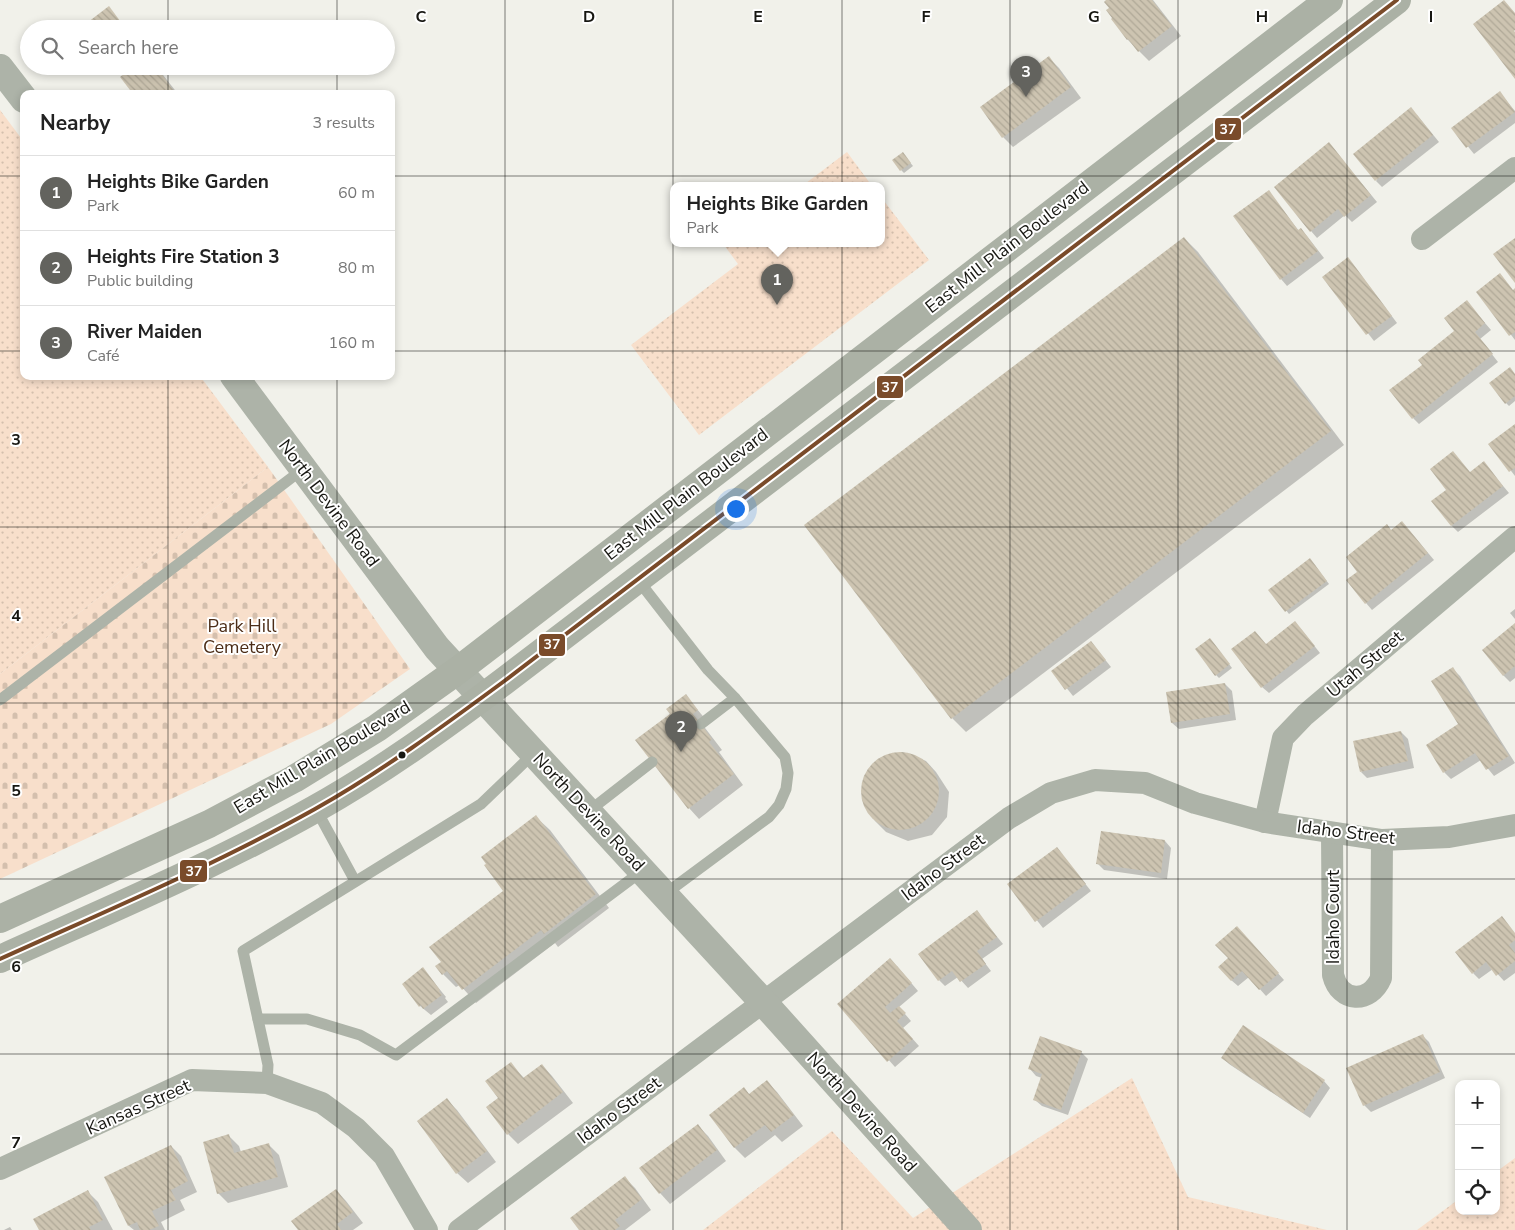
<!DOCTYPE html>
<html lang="en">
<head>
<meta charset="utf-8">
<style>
  :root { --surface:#fff; --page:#f2f2f2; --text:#222; --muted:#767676; --line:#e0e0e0; --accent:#63635e }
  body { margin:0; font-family:"Nunito Sans",sans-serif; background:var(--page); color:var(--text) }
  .controls { position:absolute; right:15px; bottom:15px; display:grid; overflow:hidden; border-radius:10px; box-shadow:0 2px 8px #0003 }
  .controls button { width:45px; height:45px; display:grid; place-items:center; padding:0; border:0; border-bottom:1px solid var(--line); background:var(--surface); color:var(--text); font:25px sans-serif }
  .you { position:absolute; left:735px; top:508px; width:18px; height:18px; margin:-12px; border:4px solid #fff; border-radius:50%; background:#1a73e8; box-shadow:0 0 0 8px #1a73e833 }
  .badge { display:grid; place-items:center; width:32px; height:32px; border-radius:50%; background:var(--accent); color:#fff; font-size:16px; font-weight:700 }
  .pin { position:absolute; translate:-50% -41px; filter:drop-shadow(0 1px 2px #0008) }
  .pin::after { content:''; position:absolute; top:26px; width:18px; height:15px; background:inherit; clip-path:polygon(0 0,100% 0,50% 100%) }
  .popup { position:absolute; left:670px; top:182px; width:215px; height:65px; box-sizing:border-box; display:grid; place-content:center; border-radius:10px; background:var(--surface); filter:drop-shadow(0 1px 4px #0005); font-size:16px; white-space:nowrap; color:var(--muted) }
  .popup b { font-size:19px; color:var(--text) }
  .popup::after { content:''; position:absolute; left:50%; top:100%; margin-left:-10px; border:10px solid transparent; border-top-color:var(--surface) }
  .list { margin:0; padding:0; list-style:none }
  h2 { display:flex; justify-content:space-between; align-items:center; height:65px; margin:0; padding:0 20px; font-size:21px }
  h2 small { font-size:16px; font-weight:400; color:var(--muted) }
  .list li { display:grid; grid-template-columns:32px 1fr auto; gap:15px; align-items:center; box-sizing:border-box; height:75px; padding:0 20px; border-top:1px solid var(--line) }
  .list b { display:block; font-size:19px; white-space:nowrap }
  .list p { margin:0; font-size:16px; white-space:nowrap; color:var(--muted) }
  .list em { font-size:16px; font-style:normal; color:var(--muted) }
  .icon { flex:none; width:28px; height:28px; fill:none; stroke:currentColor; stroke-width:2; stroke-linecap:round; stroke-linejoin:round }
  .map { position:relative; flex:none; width:1515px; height:1230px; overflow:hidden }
  .search { position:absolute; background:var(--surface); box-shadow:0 2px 8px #0003; left:20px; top:20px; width:375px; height:55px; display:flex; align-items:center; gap:12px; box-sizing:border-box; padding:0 18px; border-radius:28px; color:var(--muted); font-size:19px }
  .panel { position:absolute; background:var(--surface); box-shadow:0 2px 8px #0003; left:20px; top:90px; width:375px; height:290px; border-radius:10px }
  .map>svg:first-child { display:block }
</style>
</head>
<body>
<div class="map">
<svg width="1515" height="1230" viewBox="0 0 1515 1230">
  <defs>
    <pattern id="grass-dots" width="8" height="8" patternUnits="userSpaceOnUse" patternTransform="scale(1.25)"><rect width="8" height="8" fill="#f8dfcb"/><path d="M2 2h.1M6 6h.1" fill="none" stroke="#d4bfad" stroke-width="1.8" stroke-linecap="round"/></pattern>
    <pattern id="cemetery-stones" width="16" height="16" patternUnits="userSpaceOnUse" patternTransform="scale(1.25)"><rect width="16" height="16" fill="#f8dfcb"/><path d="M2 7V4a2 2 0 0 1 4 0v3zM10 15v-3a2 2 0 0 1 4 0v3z" fill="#d4bfad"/></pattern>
    <pattern id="building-back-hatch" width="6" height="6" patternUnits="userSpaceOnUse" patternTransform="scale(1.25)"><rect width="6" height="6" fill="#cdc4b1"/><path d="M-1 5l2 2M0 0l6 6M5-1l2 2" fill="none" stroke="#afa897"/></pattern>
  </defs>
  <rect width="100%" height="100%" fill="#f1f1ea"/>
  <g fill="url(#grass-dots)">
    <path d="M0,110l24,32v234h176l68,91 -268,207z"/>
    <path d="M847,152l25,34h-70z"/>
    <path d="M881,197l48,63 -230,175 -68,-90 107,-81 -14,-19 2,-1h155z"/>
    <path d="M1132,1078l56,119 139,33h-624l129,-99 81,87z"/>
    <path d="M1515,1158v72h-98l42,-31v12h37v-39z"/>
  </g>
  <path fill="url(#cemetery-stones)" d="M268,467l142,202 -79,55 -331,155v-205z"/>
  <g fill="#0003">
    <path d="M1108,0h45l28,36 -32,25 -22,-22 -17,-31z"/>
    <path d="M1049,58l10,10 22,30 -68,49 -10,-10 -21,-29z"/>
    <path d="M110,66h17l-9,8z"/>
    <path d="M136,66h20l22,28h-43z"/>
    <path d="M1500,93l15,18v12l-41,31 -21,-26z"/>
    <path d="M1417,115l22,27 -57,45 -6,-6z"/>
    <path d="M1335,151l42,51 -25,20 -7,-7 -28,23 -6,-7z"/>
    <path d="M905,156l8,10 -9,7 -3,-3z"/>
    <path d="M1268,191l31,40 2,-1 6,6 17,22 -37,28 -6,-7z"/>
    <path d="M1184,238l14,14 146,193 -378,287 -14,-14z"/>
    <path d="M1354,266l43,57 -23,18 -50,-64z"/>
    <path d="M1515,290v50l-37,-48z"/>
    <path d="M1467,302l24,28 -11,9 18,23 -79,62 -6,-6 10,-53 33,-34z"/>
    <path d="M1515,375v26l-6,5 -3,-3z"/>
    <path d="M1515,425v51l-25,-32z"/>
    <path d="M1453,453l17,20 14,-10 25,30 -51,39 -7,-7 -4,-35z"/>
    <path d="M1402,522l32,38 -62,50 -6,-7 -7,-31 32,-41z"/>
    <path d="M1313,563l16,21 -40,30 -19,-24z"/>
    <path d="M1515,609v10l-5,-6z"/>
    <path d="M1515,625v53l-5,4 -7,-7z"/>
    <path d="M1301,629l19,24 -51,40 -7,-6 4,-42z"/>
    <path d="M1091,642l20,25 -38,29 -20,-25z"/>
    <path d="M1213,643l19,25 -13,10 -3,-3z"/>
    <path d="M1453,669l7,7 55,87 -21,13 -13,-16 -30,19 -7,-7 16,-48z"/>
    <path d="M1225,684l7,7 4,29 -57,9 -7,-6z"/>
    <path d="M686,696l21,25 -5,3 20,26 -3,2 24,33 -44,34 -10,-11 -17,-94z"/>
    <path d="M1401,732l7,7 6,29 -47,10 -6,-6z"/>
    <path d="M903,752l23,9 10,11 13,20 -2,25 -15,18 -24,6 -22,-9 -11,-11 -13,-21 2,-24 16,-18z"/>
    <path d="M536,817l14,13 59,78 -51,39 -3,-4 -79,60 -16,-18 -4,2 -13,-13 62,-83z"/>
    <path d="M1165,841l6,7 -4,31 -63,-9 -6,-6z"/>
    <path d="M1057,848l34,43 -48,37 -34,-43z"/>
    <path d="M977,912l26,32 -21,15 9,12 -23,17 -10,-11 -13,9 -6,-6z"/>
    <path d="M1515,933v40l-11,8 -11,-12 -14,10 -6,-6z"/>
    <path d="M1243,934l41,46 -18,16 -17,-19 -11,9 -7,-6 -2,-22z"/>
    <path d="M897,966l21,25 -19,16 12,14 -8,7 16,18 -24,21 -56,-63z"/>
    <path d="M423,969l23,28 -1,1 3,4 -17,13 -11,-9z"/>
    <path d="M1422,1035l7,7 16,36 -74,34 -7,-7z"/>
    <path d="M1081,1052l7,7 -20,56 -26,-9 -7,-6 7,-22 -6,-2 -6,-7z"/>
    <path d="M1223,1058l101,23 6,7 -20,30 -81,-54z"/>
    <path d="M511,1064l13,14 18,-13 10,11 21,27 -55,41 -10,-10 -8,-35z"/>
    <path d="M767,1082l10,10 26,34 -21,16 -7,-7 -30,23 -10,-10 -25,-33 34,-26 6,6z"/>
    <path d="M447,1100l10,10 39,52 -28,21 -11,-10 -39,-52z"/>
    <path d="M698,1126l10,10 18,25 -56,43 -10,-11z"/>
    <path d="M229,1136l10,10 2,6 28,-7 10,10 9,32 -60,16 -10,-10z"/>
    <path d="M171,1146l10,10 16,36 -17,8 5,10 -24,12 4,8h-31l-5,-4 -23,-49z"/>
    <path d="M625,1178l10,10 16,22 -26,20h-45z"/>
    <path d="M336,1190l10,11 17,22 -10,7h-54z"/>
    <path d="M88,1192l10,10 15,28h-73z"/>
    <path d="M10,1227l2,3h-8z"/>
  </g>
  <g fill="url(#building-back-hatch)">
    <path d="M1106,0h46l20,26 -34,26 -10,-13 -1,1 -16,-21 1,-1 -6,-8 3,-2 -5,-6z"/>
    <path d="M1504,0l11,13v17l-1,1 1,1v47l-42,-55z"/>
    <path d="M109,6l17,23h-47z"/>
    <path d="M1049,56l22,31 -69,51 -22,-31z"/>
    <path d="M134,66h22l20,28h-43l-13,-17z"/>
    <path d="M1500,91l15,21 -49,36 -15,-20z"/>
    <path d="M1411,107l22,28 -58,46 -22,-27z"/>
    <path d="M1329,142l42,53 -27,22 -6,-8 -28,23 -36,-45z"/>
    <path d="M903,152l8,11 -11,8 -8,-11z"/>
    <path d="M1269,190l29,40 3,-2 17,23 -38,29 -47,-64z"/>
    <path d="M1184,237l147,194 -380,288 -147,-194z"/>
    <path d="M1515,238v45l-22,-29z"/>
    <path d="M1348,257l44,59 -26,19 -44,-58z"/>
    <path d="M1500,273l13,17 2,-2v44l-6,4 -33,-44z"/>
    <path d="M1467,300l18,23 -10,9 18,22 -81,65 -23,-29 33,-25 -4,-5 36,-29 -10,-13z"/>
    <path d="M1510,367l5,7v22l-10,8 -16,-21z"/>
    <path d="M1515,424v44l-6,4 -21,-28z"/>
    <path d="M1453,451l17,21 14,-11 19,25 -52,40 -20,-25 15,-11 -16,-21z"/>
    <path d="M1402,521l26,32 -63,51 -19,-24 11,-8 -11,-15 41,-33 4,6z"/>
    <path d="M1310,558l17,23 -42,31 -17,-22z"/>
    <path d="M1295,621l20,25 -54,42 -30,-39 24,-18 11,13z"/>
    <path d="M1515,623v43l-12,10 -21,-26z"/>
    <path d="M1210,638l20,26 -15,12 -20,-27z"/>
    <path d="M1091,641l15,19 -41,30 -14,-19z"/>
    <path d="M1453,667l56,89 -23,14 -11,-17 -32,20 -17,-28 32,-21 -27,-43z"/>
    <path d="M1225,683l5,31 -59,9 -5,-31z"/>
    <path d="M686,694l12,16 -5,4 19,25 -3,3 25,32 -46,35 -53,-69 35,-26 -4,-5z"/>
    <path d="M1401,731l7,30 -48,11 -7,-31z"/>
    <circle cx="900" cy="791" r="39"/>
    <path d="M536,815l60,79 -52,40 -3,-4 -79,60 -15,-19 -5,4 -7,-9 6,-4 -12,-15 74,-56 -19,-26 2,-1 -5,-7z"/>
    <path d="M1101,831l64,9 -4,33 -65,-9z"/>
    <path d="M1057,847l29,37 -51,38 -28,-38z"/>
    <path d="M977,910l20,27 -20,14 9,13 -26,18 -8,-11 -14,10 -20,-27z"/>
    <path d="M1502,916l13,17v7l-6,5 6,8v8l-19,15 -10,-14 -14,12 -17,-22z"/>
    <path d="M1237,926l42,47 -20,17 -17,-19 -11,10 -13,-14 10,-9 -13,-13z"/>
    <path d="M890,958l22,25 -27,24 5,6 9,-7 7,7 -9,8 16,18 -26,23 -50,-58z"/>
    <path d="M423,967l17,23 -1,1 3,4 -19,14 -2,-4 -2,2 -17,-23z"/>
    <path d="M1243,1025l82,55 -22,33 -82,-55z"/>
    <path d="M1423,1034l17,38 -77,34 -17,-38z"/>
    <path d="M1040,1036l42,15 -21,59 -28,-10 9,-26 -14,-5z"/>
    <path d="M511,1062l12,16 19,-14 21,28 -56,43 -21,-28 12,-9 -13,-17z"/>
    <path d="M767,1080l27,35 -23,17 -6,-7 -31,23 -25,-33 35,-28 5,7z"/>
    <path d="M447,1098l40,53 -31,23 -39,-53z"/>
    <path d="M698,1124l19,26 -58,44 -20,-26z"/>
    <path d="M229,1134l5,19 35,-10 9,34 -61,17 -14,-52z"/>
    <path d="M171,1145l17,36 -17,9 5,10 -24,11 7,15 -10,4h-9l-3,-8 -9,4 -24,-49z"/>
    <path d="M625,1176l17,23 -27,21 5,6 -5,4h-36l-9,-12z"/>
    <path d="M336,1189l17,23 -16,12 4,6h-43l-7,-9z"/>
    <path d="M88,1190l15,30 -14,7 2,3h-52l-6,-11z"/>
  </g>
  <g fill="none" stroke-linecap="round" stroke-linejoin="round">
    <g stroke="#adb3a8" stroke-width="11">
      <path d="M638,580l70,90 27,28 50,59 3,16 -2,16 -7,16 -10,12 -104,77"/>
      <path d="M0,700l303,-231"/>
      <path d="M701,724l34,-26"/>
      <path d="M316,809l39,72"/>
      <path d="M589,811l63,-49"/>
      <path d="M258,1019h49l53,16 36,20 246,-184"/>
      <path d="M267,1083l1,-18 -25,-114 238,-147 53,-51"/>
    </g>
    <g stroke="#adb3a8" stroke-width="22">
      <path d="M1422,239l93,-71"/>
      <path d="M1265,822l18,-84 22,-23 210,-178"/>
      <path d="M1332,833l1,142c7,28 37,29 48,3l1,-138"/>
      <path d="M0,1169l192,-89 75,3 55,20 34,25 28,28 43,74"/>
      <path d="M459,1230l550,-412 42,-25 44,-13 50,3 50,20 70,19 117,18 67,-3 66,-12"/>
    </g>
    <g stroke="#adb3a8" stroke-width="28">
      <path d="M0,68l24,31"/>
      <path d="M234,376l203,272 326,354 205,228"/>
    </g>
    <g stroke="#abb1a5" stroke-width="28">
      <path d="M0,919l209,-95 85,-45 83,-51 80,-57 872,-671"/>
      <path d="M0,959c106,-48 214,-93 315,-150 66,-37 127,-81 188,-127l894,-682"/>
    </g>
    <defs>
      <path id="bus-1" d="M0,959c106,-48 213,-93 315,-150 66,-37 127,-82 188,-127l894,-682"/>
    </defs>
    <use href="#bus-1" stroke="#fff" stroke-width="8"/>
    <use href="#bus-1" stroke="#7a4b2a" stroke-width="4"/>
  </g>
  <path fill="none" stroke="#171712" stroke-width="1" stroke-opacity="0.55" d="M168,0v29M337,0v29M505,0v1230M673,0v1230M842,0v1230M1010,0v1230M1178,0v1230M1347,0v1230M168,66v28M337,66v28M0,176h24M391,176h1124M0,351h24M391,351h1124M168,376v854M337,376v854M0,527h1515M0,703h1515M0,879h1515M0,1054h1515"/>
  <circle fill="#171712" stroke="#fff" stroke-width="2" cx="402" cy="755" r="4.5"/>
  <g text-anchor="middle" stroke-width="4" stroke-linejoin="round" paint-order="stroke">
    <g font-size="18" fill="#171712" stroke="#fff">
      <text transform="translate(1007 247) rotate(-38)" y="6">East Mill Plain Boulevard</text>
      <text transform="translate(686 494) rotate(-38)" y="6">East Mill Plain Boulevard</text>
      <text transform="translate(329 503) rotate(53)" y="6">North Devine Road</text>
      <text transform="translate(1365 664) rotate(-40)" y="6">Utah Street</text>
      <text transform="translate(322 757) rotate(-31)" y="6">East Mill Plain Boulevard</text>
      <text transform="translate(589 812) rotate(47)" y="6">North Devine Road</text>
      <text transform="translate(1346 832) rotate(7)" y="6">Idaho Street</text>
      <text transform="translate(943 867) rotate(-37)" y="6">Idaho Street</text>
      <text transform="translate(1333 917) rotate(-90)" y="6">Idaho Court</text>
      <text transform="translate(138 1107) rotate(-24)" y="6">Kansas Street</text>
      <text transform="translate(619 1110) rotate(-37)" y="6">Idaho Street</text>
      <text transform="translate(862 1112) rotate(48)" y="6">North Devine Road</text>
    </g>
    <g font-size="18" fill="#4c2d17" stroke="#fff">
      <text x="242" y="632">Park Hill<tspan x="242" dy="21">Cemetery</tspan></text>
    </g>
  </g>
  <g font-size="16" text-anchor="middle" font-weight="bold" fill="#171712" stroke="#fff" stroke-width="4" stroke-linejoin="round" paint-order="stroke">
    <text x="421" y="22">C</text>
    <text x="589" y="22">D</text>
    <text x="758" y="22">E</text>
    <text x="926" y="22">F</text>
    <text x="1094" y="22">G</text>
    <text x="1262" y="22">H</text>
    <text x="1431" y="22">I</text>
    <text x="16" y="445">3</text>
    <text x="16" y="621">4</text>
    <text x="16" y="796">5</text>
    <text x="16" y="972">6</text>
    <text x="16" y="1148">7</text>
  </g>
  <g stroke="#fff" stroke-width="2">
    <rect x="1214" y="117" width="28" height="24" rx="5" fill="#7a4b2a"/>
    <rect x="876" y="375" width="28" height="24" rx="5" fill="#7a4b2a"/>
    <rect x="538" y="633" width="28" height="24" rx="5" fill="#7a4b2a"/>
    <rect x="179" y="859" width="29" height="24" rx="5" fill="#7a4b2a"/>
  </g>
  <g font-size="14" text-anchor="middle" font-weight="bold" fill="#fff">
    <text x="1228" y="134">37</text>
    <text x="890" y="392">37</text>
    <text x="552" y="649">37</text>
    <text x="194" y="876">37</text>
  </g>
</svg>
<div class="controls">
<button>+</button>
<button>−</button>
<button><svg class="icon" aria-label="locate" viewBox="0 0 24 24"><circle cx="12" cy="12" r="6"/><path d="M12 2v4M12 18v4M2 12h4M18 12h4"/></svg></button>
</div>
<div class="you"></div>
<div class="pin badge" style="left:777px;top:305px">1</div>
<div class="popup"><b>Heights Bike Garden</b>Park</div>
<div class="pin badge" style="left:681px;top:752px">2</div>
<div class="pin badge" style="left:1026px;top:97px">3</div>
<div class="search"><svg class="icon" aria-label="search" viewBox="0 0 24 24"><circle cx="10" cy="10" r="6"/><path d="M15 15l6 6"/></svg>Search here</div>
<section class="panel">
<h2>Nearby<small>3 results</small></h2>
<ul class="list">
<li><span class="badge">1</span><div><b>Heights Bike Garden</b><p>Park</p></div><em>60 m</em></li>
<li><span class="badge">2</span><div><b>Heights Fire Station 3</b><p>Public building</p></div><em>80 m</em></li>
<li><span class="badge">3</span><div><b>River Maiden</b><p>Café</p></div><em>160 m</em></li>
</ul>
</section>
</div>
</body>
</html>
